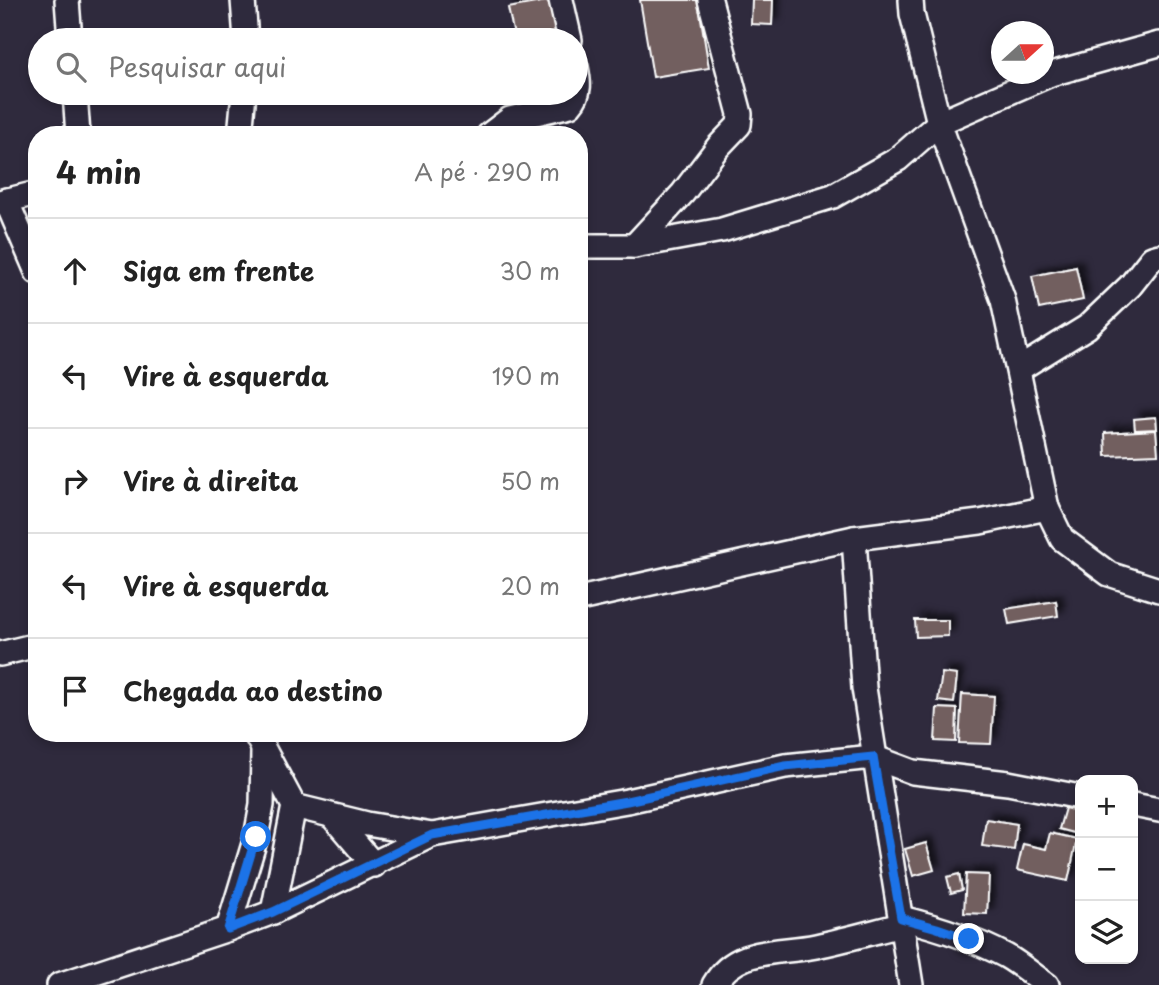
<!DOCTYPE html>
<html lang="pt">
<head>
<meta charset="utf-8">
<style>
  :root { --surface:#fff; --page:#f6f6f6; --text:#222; --muted:#767676; --line:#e0e0e0 }
  body { margin:0; font-family:"Playpen Sans",sans-serif; background:var(--page); color:var(--text) }
  .controls { position:absolute; right:21px; bottom:21px; display:grid; overflow:hidden; border-radius:14px; box-shadow:0 4px 10px #0003 }
  .controls button { width:63px; height:63px; display:grid; place-items:center; padding:0; border:0; border-bottom:2px solid var(--line); background:var(--surface); color:var(--text); font:35px sans-serif }
  .compass { position:absolute; left:991px; top:21px; width:63px; height:63px; border-radius:50%; background:var(--surface); box-shadow:0 4px 10px #0003; rotate:69deg }
  .stop { position:absolute; width:21px; height:21px; margin:-16px; border:5px solid #1a73e8; border-radius:50%; background:#fff }
  .stop.end { background:#1a73e8; border-color:#fff; box-shadow:0 2px 7px #0008 }
  .list { margin:0; padding:0; list-style:none }
  h2 { display:flex; justify-content:space-between; align-items:center; height:91px; margin:0; padding:0 28px; font-size:30px }
  h2 small { font-size:23px; font-weight:400; color:var(--muted) }
  .list li { display:grid; grid-template-columns:46px 1fr auto; gap:21px; align-items:center; box-sizing:border-box; height:105px; padding:0 28px; border-top:2px solid var(--line) }
  .list b { display:block; font-size:26px; white-space:nowrap }
  .list em { font-size:23px; font-style:normal; color:var(--muted) }
  .icon { flex:none; width:38px; height:38px; fill:none; stroke:currentColor; stroke-width:2; stroke-linecap:round; stroke-linejoin:round }
  .map { position:relative; flex:none; width:1159px; height:985px; overflow:hidden }
  .search { position:absolute; background:var(--surface); box-shadow:0 4px 10px #0003; left:28px; top:28px; width:560px; height:77px; display:flex; align-items:center; gap:18px; box-sizing:border-box; padding:0 24px; border-radius:38px; color:var(--muted); font-size:26px }
  .panel { position:absolute; background:var(--surface); box-shadow:0 4px 10px #0003; left:28px; top:126px; width:560px; height:616px; border-radius:28px }
  .map>svg:first-child { display:block }
</style>
</head>
<body>
<div class="map">
<svg width="1159" height="985" viewBox="0 0 1159 985">
  <defs>
    <filter id="shadow"><feDropShadow dx="6" dy="-6" stdDeviation="3.5" flood-color="#0009"/></filter>
  </defs>
  <rect width="100%" height="100%" fill="#2f2a3d"/>
  <filter id="ink" filterUnits="userSpaceOnUse"><feTurbulence type="fractalNoise" baseFrequency=".0143" numOctaves="2"/><feDisplacementMap in="SourceGraphic" scale="14" xChannelSelector="R" yChannelSelector="G"/><feConvolveMatrix kernelMatrix="1 2 1 2 8 2 1 2 1" color-interpolation-filters="sRGB"/></filter>
  <g filter="url(#ink)">
    <g fill="#725e5f" stroke="#fff" stroke-width="2" filter="url(#shadow)">
      <path d="M552,0l8,40h-45l-7,-32z"/>
      <path d="M640,0h58l11,68 -56,9z"/>
      <path d="M752,0h21l-1,25 -21,-1z"/>
      <path d="M525,93h31l1,2 -31,6z"/>
      <path d="M1076,267l7,33 -44,9 -7,-33z"/>
      <path d="M1156,417l1,12 -22,1 -1,-11z"/>
      <path d="M1156,430l2,24 -52,2 -1,-23z"/>
      <path d="M1056,601l2,15 -49,8 -3,-15z"/>
      <path d="M915,620h33v16l-32,1z"/>
      <path d="M942,673l15,2 -3,28 -16,-2z"/>
      <path d="M962,694l32,2 -3,48 -32,-1z"/>
      <path d="M937,708l20,1 -1,33 -21,-1z"/>
      <path d="M1065,808l15,4 -2,22 -19,-5z"/>
      <path d="M986,819l31,5 -3,26 -32,-4z"/>
      <path d="M1050,833l27,6 -9,42 -51,-11 6,-26 23,5z"/>
      <path d="M926,843l8,27 -21,6 -8,-27z"/>
      <path d="M959,874l3,16 -11,3 -4,-16z"/>
      <path d="M966,874l23,1 -2,39 -23,-1z"/>
    </g>
    <g fill="none" stroke-linecap="round" stroke-linejoin="round">
      <defs>
        <g id="street">
          <path d="M67,0l3,40"/>
          <path d="M243,0l3,40"/>
          <path d="M561,0l9,40"/>
          <path d="M75,93l3,42"/>
          <path d="M240,135l4,-42"/>
          <path d="M489,135l21,-16 60,-14c11,-12 9,-23 6,-38"/>
          <path d="M6,200l31,72"/>
          <path d="M0,202l37,-9"/>
          <path d="M579,246h55l88,-16 111,-34 65,-37 41,-36 112,-49 108,-30"/>
          <path d="M634,246l49,-53 35,-46 21,-22 1,-11 -30,-114"/>
          <path d="M1019,369l68,-42 43,-41 22,-28 7,-2"/>
          <path d="M1047,508l15,31 47,35 50,16"/>
          <path d="M854,538l10,150 47,297"/>
          <path d="M579,599l275,-61 126,-16 67,-14 -44,-208 -64,-177 -27,-109 -1,-14"/>
          <path d="M0,654l37,-9"/>
          <path d="M255,733l39,73 -21,106"/>
          <path d="M1133,805l26,5"/>
          <path d="M294,806l73,18 65,11"/>
          <path d="M332,816l42,49"/>
          <path d="M901,918c36,9 71,20 105,38 14,8 28,20 41,29"/>
          <path d="M228,929l28,-92 6,-32 1,-53"/>
          <path d="M59,985l169,-56 45,-17 159,-77 195,-34 158,-35 88,-9 40,15 95,11 72,14"/>
          <path d="M714,985c22,-39 64,-31 102,-39 29,-6 57,-14 85,-21"/>
        </g>
      </defs>
      <use href="#street" stroke="#fff" stroke-width="28"/>
      <use href="#street" stroke="#2f2a3d" stroke-width="23"/>
    </g>
  </g>
  <g fill="none" stroke-linecap="round" stroke-linejoin="round" filter="url(#ink)">
    <path stroke="#1a73e8" stroke-width="9" d="M256,837l-28,92 45,-17 159,-77 195,-34 158,-35 88,-9 28,161 36,10 32,11"/>
  </g>
</svg>
<div class="controls">
<button>+</button>
<button>−</button>
<button><svg class="icon" aria-label="layers" viewBox="0 0 24 24"><path d="M12 4l9 5-9 5-9-5zM3 14l9 5 9-5"/></svg></button>
</div>
<svg class="compass" viewBox="-18 -18 36 36"><path d="M0-13l5 13h-10z" fill="#e53935"/><path d="M0 13l5-13h-10z" fill="#767676"/></svg>
<div class="stop" style="left:256px;top:837px"></div>
<div class="stop end" style="left:969px;top:939px"></div>
<div class="search"><svg class="icon" aria-label="search" viewBox="0 0 24 24"><circle cx="10" cy="10" r="6"/><path d="M15 15l6 6"/></svg>Pesquisar aqui</div>
<section class="panel">
<h2>4 min<small>A pé · 290 m</small></h2>
<ul class="list">
<li><svg class="icon" aria-label="ahead" viewBox="0 0 24 24"><path d="M12 20V5M6 11l6-6 6 6"/></svg><div><b>Siga em frente</b></div><em>30 m</em></li>
<li><svg class="icon" aria-label="left" viewBox="0 0 24 24"><path d="M17 20v-9H6M10 6l-5 5 5 5"/></svg><div><b>Vire à esquerda</b></div><em>190 m</em></li>
<li><svg class="icon" aria-label="right" viewBox="0 0 24 24"><path d="M7 20v-9h11M14 6l5 5-5 5"/></svg><div><b>Vire à direita</b></div><em>50 m</em></li>
<li><svg class="icon" aria-label="left" viewBox="0 0 24 24"><path d="M17 20v-9H6M10 6l-5 5 5 5"/></svg><div><b>Vire à esquerda</b></div><em>20 m</em></li>
<li><svg class="icon" aria-label="arrive" viewBox="0 0 24 24"><path d="M6 21V4h12l-3 4 3 4H6"/></svg><div><b>Chegada ao destino</b></div></li>
</ul>
</section>
</div>
</body>
</html>
